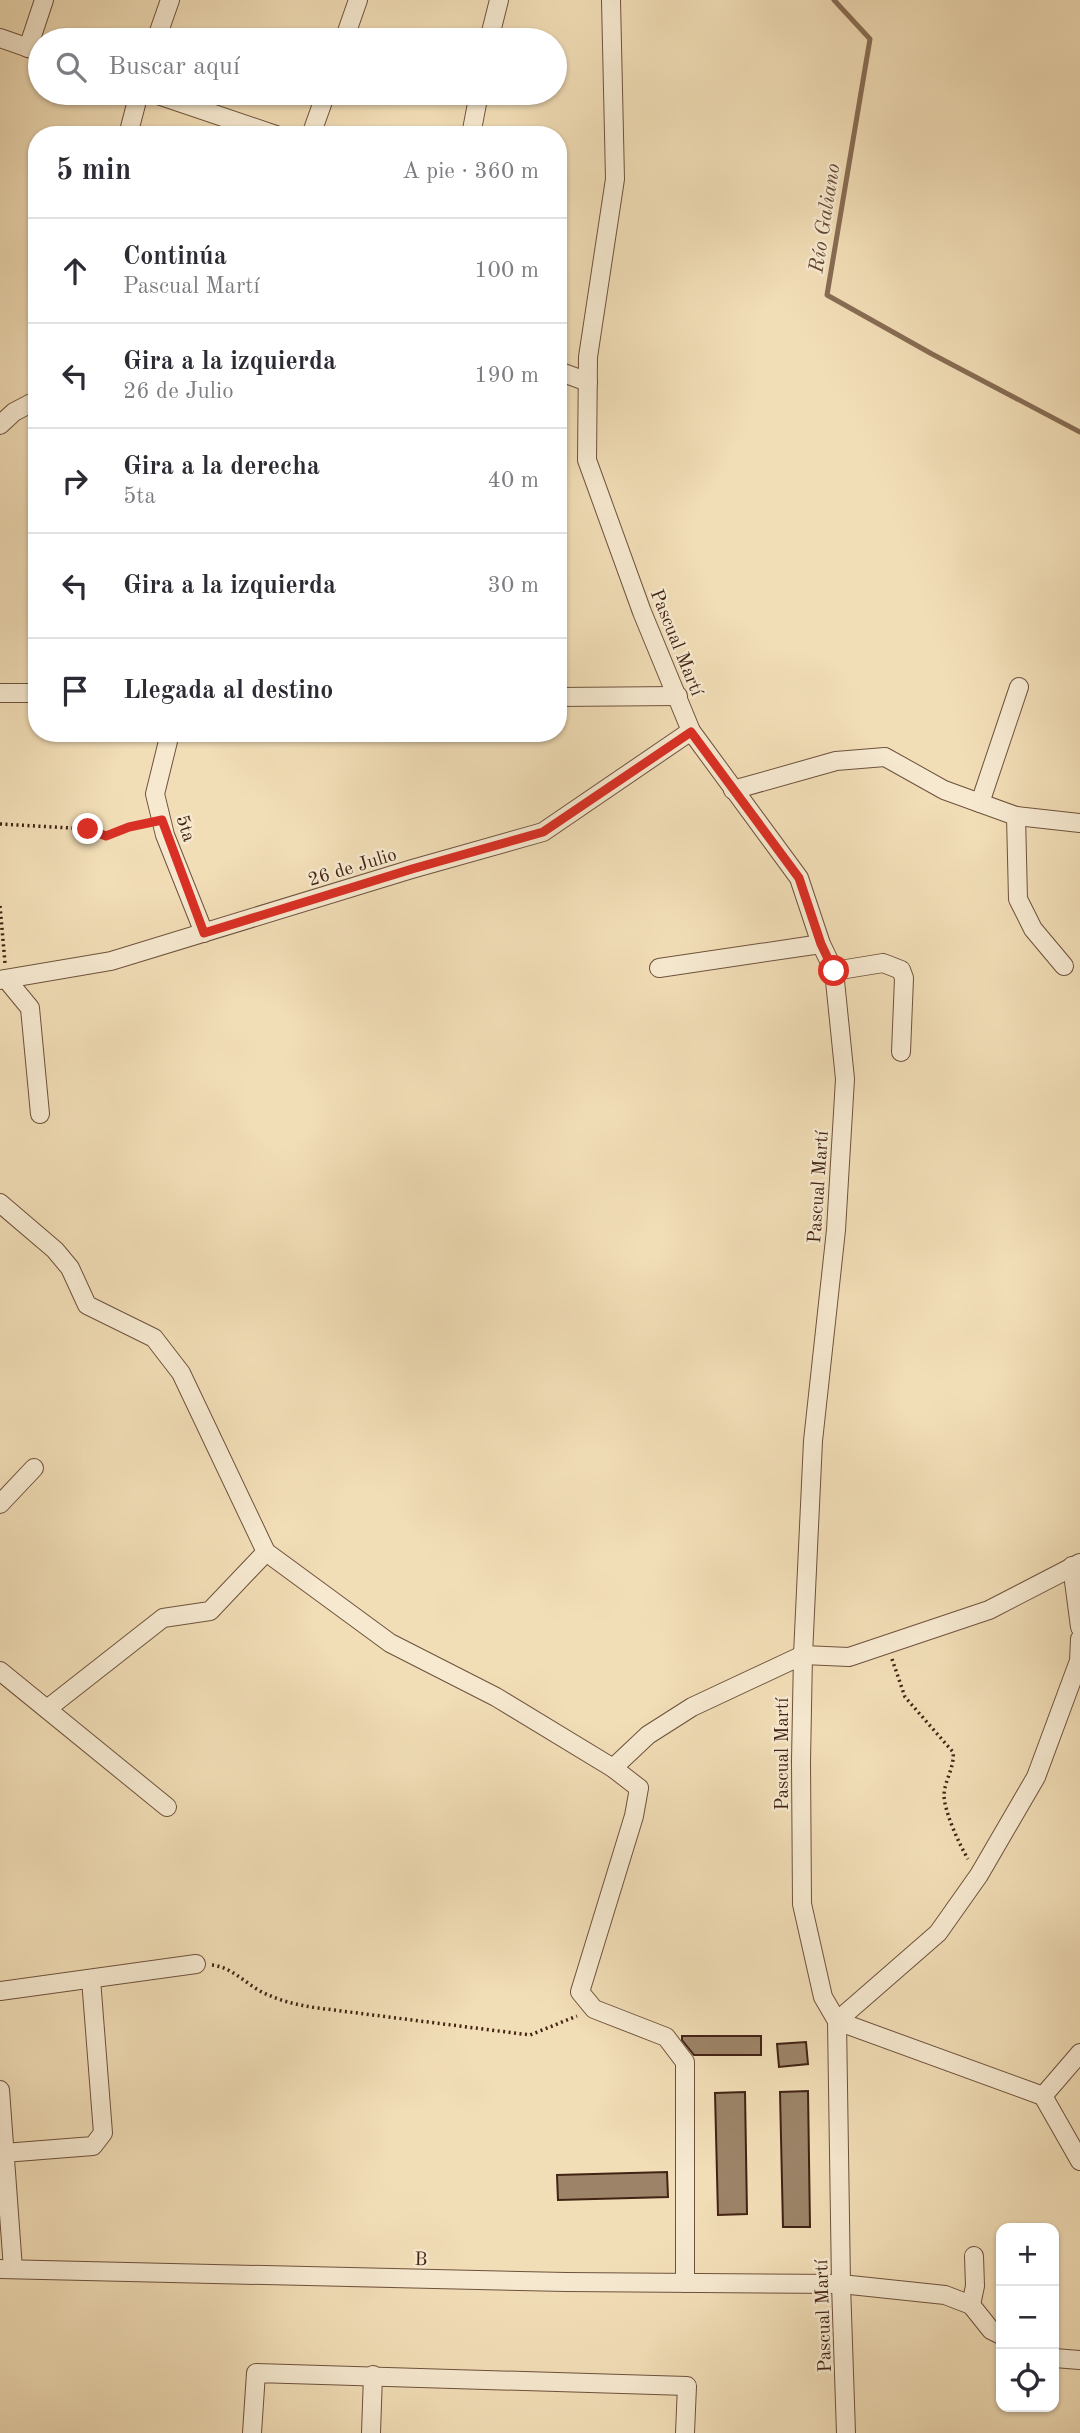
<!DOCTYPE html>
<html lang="es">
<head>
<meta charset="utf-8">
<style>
  :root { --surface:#fff; --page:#f2f2f3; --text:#2b2b33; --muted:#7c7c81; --line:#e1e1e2 }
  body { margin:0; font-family:"Old Standard TT",serif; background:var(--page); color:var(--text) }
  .controls { position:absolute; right:21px; bottom:21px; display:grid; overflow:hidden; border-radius:14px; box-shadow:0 2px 5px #0004 }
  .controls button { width:63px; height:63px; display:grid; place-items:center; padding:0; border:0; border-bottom:2px solid var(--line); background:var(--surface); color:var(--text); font:35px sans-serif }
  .stop { position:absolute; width:21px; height:21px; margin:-16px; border:5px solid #d93025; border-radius:50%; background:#fff }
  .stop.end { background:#d93025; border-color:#fff; box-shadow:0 2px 7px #0008 }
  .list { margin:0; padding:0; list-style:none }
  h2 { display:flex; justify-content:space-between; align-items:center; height:91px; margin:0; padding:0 28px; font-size:30px }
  h2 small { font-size:23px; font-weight:400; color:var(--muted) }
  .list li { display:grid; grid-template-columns:46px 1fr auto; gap:21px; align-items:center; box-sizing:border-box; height:105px; padding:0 28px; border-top:2px solid var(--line) }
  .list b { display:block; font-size:26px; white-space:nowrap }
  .list p { margin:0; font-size:23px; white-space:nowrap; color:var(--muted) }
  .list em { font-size:23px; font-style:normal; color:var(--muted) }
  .icon { flex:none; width:38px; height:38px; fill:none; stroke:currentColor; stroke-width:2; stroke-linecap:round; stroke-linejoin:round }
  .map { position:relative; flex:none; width:1080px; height:2433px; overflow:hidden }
  .search { position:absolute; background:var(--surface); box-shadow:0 2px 5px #0004; left:28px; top:28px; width:539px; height:77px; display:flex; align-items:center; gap:18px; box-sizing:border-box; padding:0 24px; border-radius:38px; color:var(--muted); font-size:26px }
  .panel { position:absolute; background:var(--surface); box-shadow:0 2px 5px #0004; left:28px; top:126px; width:539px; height:616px; border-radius:28px }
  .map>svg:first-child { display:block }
</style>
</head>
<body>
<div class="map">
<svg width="1080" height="2433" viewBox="0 0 1080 2433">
  <rect width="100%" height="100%" fill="#f1ddb6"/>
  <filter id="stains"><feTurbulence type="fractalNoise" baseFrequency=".00286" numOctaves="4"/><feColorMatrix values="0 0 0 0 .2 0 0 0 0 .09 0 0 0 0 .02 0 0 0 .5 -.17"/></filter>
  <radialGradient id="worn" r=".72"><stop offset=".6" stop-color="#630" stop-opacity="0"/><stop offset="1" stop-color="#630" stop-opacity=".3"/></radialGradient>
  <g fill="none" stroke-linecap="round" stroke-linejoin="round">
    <path stroke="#886d54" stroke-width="5" d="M834,0l36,39 -43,256 105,59 148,78"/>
  </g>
  <g fill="#9d8468" stroke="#422314" stroke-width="2">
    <path d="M682,2036h79v19h-67l-12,-15z"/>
    <path d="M806,2042l2,22 -29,3 -2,-23z"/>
    <path d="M808,2091l2,136h-27l-3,-135z"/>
    <path d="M745,2092l2,122 -29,1 -3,-122z"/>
    <path d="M667,2172l1,25 -110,3 -1,-25z"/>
  </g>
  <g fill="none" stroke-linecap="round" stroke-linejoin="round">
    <defs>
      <g id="minor">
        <path d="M611,0l4,179 -27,178 -1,103 55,152 49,119 108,147 22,66 13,27 11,108 -9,151 -23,211 -10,214 -2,106 1,143 21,93 14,24 4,263 5,149"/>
        <path d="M0,38l40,14"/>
        <path d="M156,40l14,-40"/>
        <path d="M344,40l14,-40"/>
        <path d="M489,40l10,-40"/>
        <path d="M28,48l16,-48"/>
        <path d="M152,93l124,42"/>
        <path d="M128,135l11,-42"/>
        <path d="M311,135l15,-42"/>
        <path d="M471,135l8,-42"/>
        <path d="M558,371l30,11"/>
        <path d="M0,425l14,-13 23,-12"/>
        <path d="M0,693h37"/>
        <path d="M558,697l120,-1"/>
        <path d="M170,733l-15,61 10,41 39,98"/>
        <path d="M733,790l103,-29 49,-4 59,33 72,26 64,7"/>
        <path d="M980,803l39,-116"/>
        <path d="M1016,816l2,83 15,30 31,37"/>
        <path d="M659,968l162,-24"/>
        <path d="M834,971l49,-8 18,7 3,8 -3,74"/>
        <path d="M6,979l24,29 10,106"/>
        <path d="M0,980l111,-19 301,-92 131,-37 148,-101"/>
        <path d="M0,1203l55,47 15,18 17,37 67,33 27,35 85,179 124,91 106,54 117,71 26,20 -5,28 -54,176 14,17 72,28 19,25v221"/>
        <path d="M0,1504l34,-36"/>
        <path d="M1072,1566l8,61"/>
        <path d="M1080,1639l-1,22 -43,116 -57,98 -41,58 -101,88 206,75 37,65"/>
        <path d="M0,1671l167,136"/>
        <path d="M47,1709l116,-91 47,-7 56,-59"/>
        <path d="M613,1768l35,-33 44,-28 111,-52 46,2 140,-47 91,-47"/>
        <path d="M0,1991l196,-27"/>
        <path d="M0,2090l13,179"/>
        <path d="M1043,2096l37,-43"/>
        <path d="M4,2153l89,-7 10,-13 -12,-154"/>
        <path d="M0,2269l566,13 275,2 104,11 26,10 20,25 10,5"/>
        <path d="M971,2305l4,-19 -1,-30"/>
        <path d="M1054,2358l26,2"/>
        <path d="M252,2433l4,-60 431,13 -2,47"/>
        <path d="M371,2433l2,-58"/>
      </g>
    </defs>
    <use href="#minor" stroke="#6e523c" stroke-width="20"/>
    <g stroke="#422314" stroke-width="3.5" stroke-dasharray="2 3.5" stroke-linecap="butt">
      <path d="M0,824l88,5 18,7 23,-9 16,-3"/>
      <path d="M0,906l5,57"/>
      <path d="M892,1659l13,38 48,55c2,15 -9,29 -9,44 1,17 15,48 24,63"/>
      <path d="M212,1965c19,2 32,17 48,26 19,10 37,14 58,17l212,27 47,-19"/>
    </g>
    <use href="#minor" stroke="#f6e9d0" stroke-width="18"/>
  </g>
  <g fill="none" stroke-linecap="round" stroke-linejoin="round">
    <path stroke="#d93025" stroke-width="9" d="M88,829l18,7 23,-9 33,-7 42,113 208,-64 131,-37 148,-100 108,146 22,66 13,27"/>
  </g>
  <g text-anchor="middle" stroke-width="5" stroke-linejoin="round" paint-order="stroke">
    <g font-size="19" fill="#422314" stroke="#f6e9d0">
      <text transform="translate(678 642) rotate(68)" y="7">Pascual Martí</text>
      <text transform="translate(187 828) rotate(72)" y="7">5ta</text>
      <text transform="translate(352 866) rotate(-17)" y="7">26 de Julio</text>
      <text transform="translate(817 1187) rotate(-86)" y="7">Pascual Martí</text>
      <text transform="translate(781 1754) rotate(-90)" y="7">Pascual Martí</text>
      <text transform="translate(421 2258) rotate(1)" y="7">B</text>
      <text transform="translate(822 2316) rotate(-92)" y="7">Pascual Martí</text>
    </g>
    <g font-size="21" font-style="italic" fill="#654834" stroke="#f6e9d0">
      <text transform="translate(824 218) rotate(-81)" y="7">Río Galiano</text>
    </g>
  </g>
  <rect width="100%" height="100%" filter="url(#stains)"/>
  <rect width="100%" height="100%" fill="url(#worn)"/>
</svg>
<div class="controls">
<button>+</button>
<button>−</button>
<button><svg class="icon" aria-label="locate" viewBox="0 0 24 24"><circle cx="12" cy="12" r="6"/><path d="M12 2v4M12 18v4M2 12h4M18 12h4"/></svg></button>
</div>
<div class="stop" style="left:834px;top:971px"></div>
<div class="stop end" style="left:88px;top:829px"></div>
<div class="search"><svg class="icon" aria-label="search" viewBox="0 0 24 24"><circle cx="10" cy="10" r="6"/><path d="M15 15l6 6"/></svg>Buscar aquí</div>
<section class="panel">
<h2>5 min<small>A pie · 360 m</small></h2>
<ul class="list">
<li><svg class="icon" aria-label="ahead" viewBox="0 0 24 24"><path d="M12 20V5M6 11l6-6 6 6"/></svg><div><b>Continúa</b><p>Pascual Martí</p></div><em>100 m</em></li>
<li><svg class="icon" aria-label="left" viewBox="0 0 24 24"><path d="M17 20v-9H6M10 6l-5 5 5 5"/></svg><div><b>Gira a la izquierda</b><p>26 de Julio</p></div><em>190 m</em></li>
<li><svg class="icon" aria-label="right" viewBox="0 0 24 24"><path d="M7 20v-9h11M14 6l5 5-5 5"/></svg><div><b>Gira a la derecha</b><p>5ta</p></div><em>40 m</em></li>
<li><svg class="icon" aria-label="left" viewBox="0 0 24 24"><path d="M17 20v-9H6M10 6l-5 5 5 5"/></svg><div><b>Gira a la izquierda</b></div><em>30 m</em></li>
<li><svg class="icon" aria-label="arrive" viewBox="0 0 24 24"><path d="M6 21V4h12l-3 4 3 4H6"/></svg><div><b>Llegada al destino</b></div></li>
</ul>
</section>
</div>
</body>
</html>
